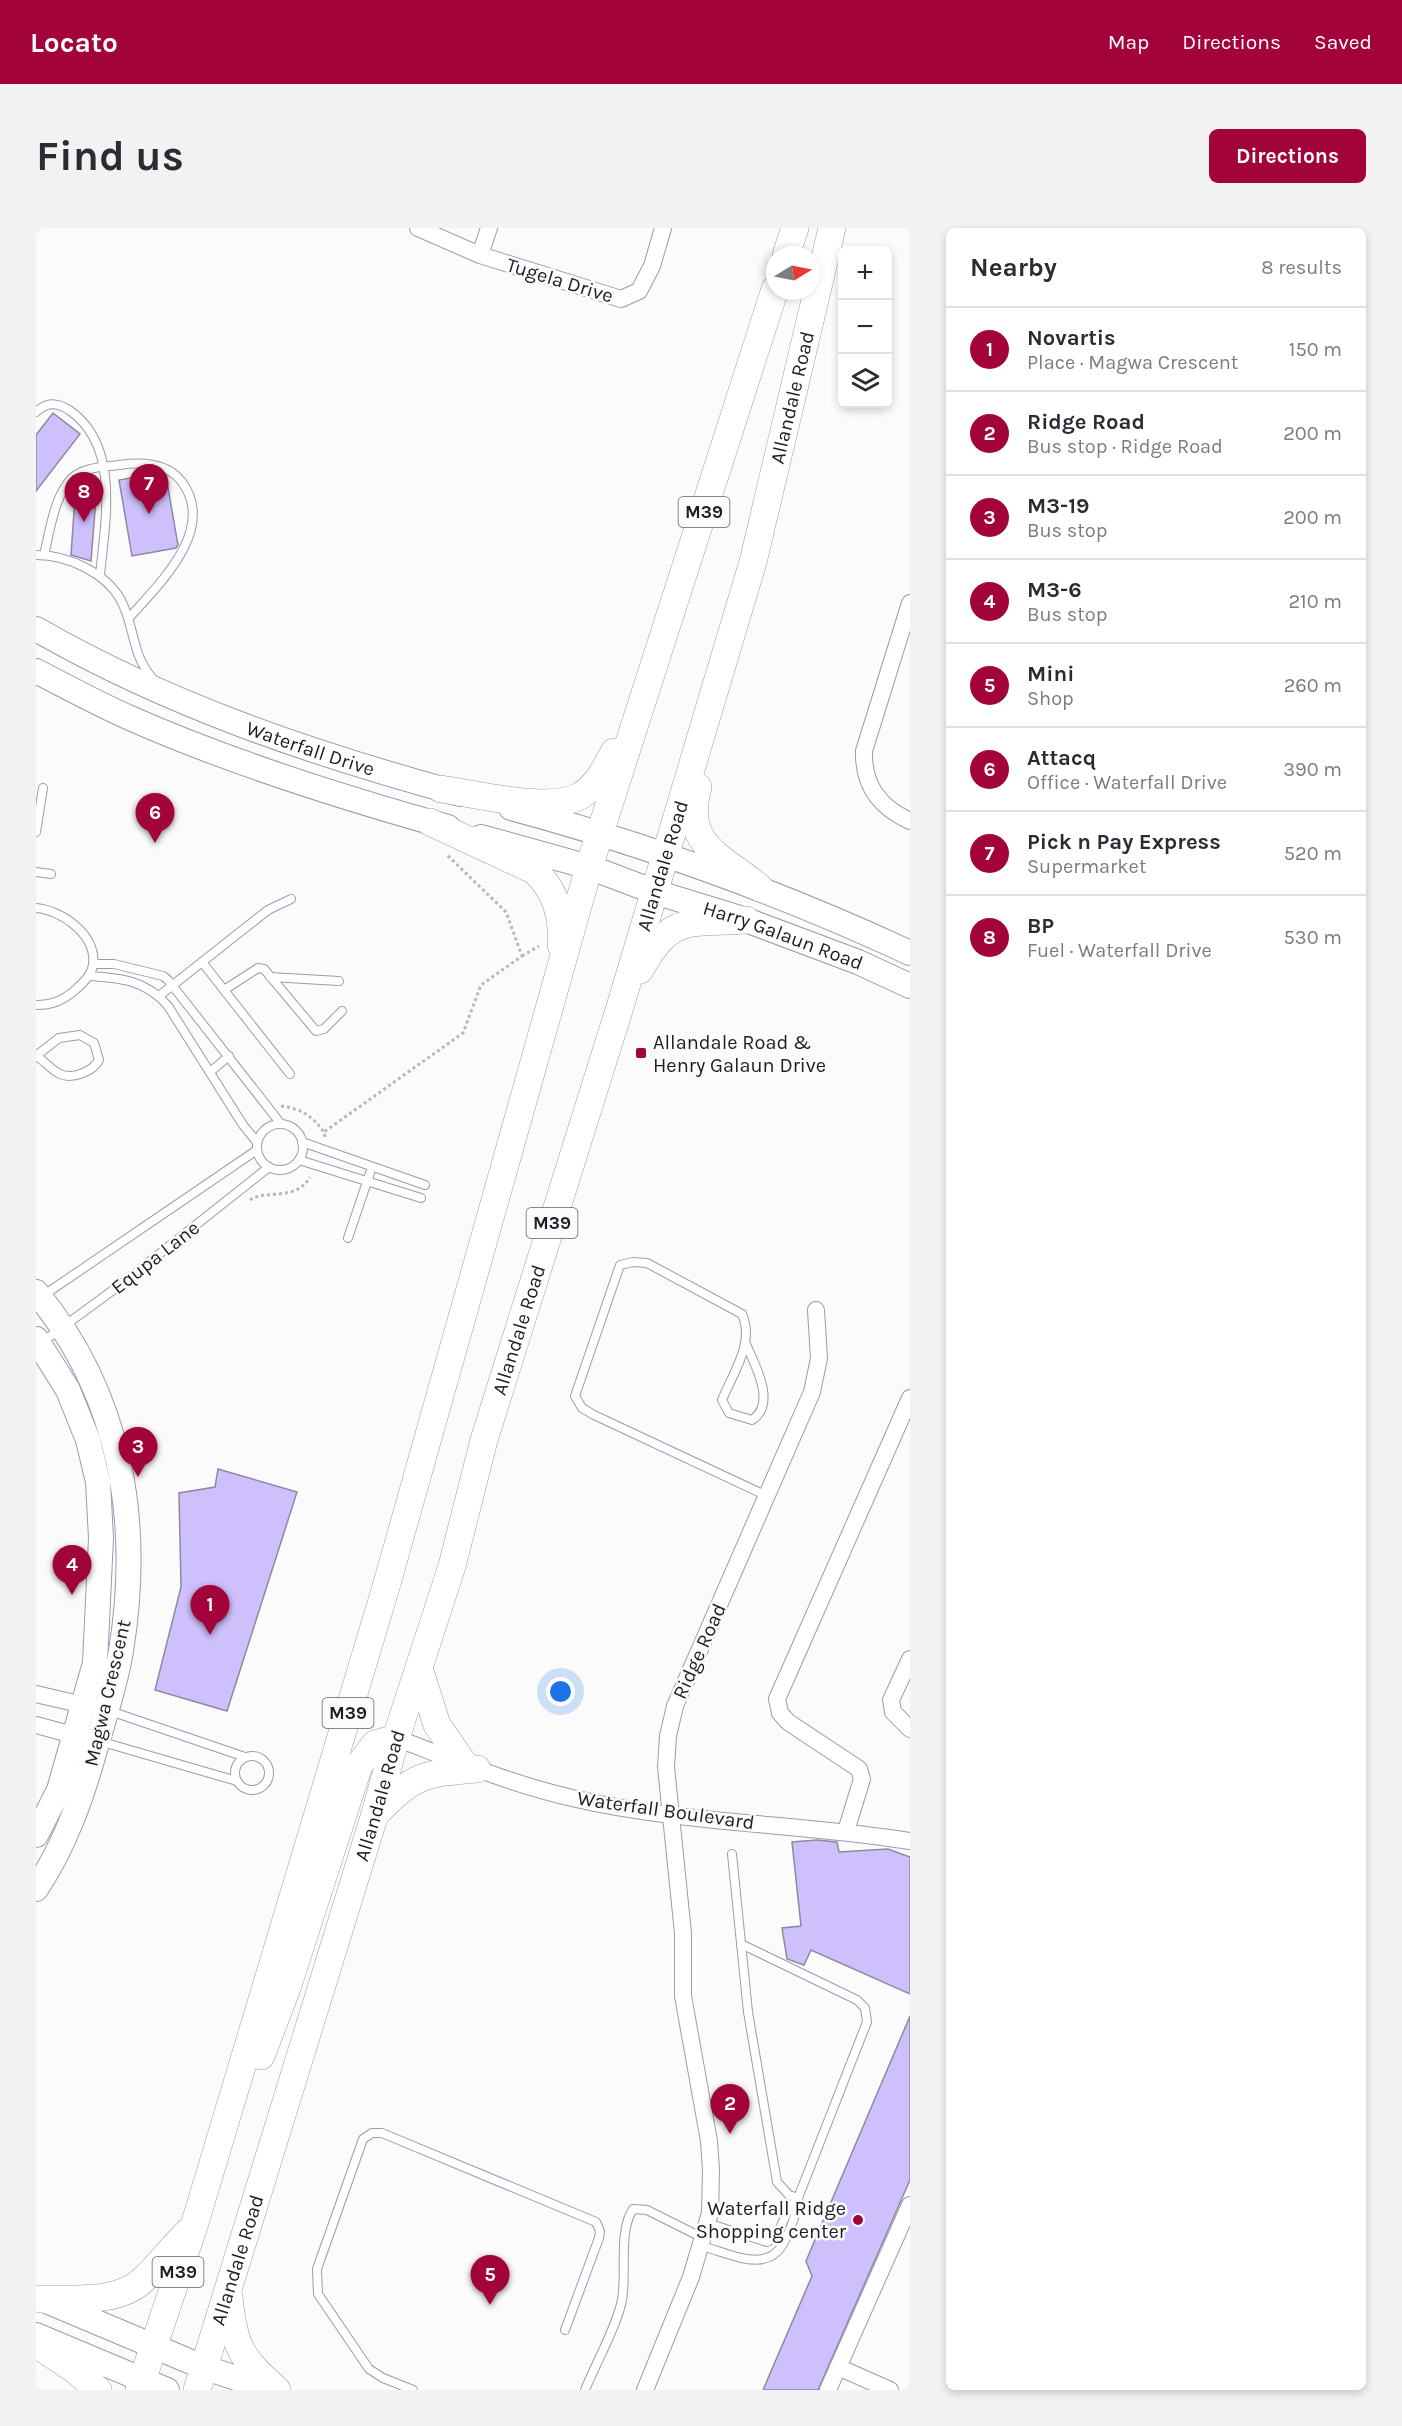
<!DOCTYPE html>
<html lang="en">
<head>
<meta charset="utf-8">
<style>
  :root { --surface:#fff; --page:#f2f2f3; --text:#2b2b33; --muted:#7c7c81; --line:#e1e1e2; --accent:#a1033a }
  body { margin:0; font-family:Karla,sans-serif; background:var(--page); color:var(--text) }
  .controls { position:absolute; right:18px; top:18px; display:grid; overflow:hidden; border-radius:9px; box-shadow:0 3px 9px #0003 }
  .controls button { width:54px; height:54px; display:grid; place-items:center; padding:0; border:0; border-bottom:2px solid var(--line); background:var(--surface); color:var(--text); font:30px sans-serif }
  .compass { position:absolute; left:730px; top:18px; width:54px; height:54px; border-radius:50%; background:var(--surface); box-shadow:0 3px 9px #0003; rotate:80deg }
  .you { position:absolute; left:525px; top:1464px; width:21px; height:21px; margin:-15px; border:4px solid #fff; border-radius:50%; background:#1a73e8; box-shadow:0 0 0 9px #1a73e833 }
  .badge { display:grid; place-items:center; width:39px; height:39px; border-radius:50%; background:var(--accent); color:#fff; font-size:20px; font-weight:700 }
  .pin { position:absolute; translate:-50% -50px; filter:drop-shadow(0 2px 3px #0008) }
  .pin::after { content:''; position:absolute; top:32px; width:21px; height:18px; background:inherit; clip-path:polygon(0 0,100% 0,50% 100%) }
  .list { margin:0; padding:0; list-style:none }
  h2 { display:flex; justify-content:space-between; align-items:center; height:78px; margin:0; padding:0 24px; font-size:26px }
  h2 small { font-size:20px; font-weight:400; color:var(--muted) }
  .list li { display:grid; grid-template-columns:39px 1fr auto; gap:18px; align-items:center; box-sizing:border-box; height:84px; padding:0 24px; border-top:2px solid var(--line) }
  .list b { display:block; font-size:22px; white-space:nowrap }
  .list p { margin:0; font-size:20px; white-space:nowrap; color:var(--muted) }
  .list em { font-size:20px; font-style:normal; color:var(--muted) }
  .icon { flex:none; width:33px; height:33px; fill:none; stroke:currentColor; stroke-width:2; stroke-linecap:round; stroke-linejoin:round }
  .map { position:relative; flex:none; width:874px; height:2162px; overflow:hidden; border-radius:9px }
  header { display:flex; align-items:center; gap:36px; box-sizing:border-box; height:84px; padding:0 30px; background:var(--accent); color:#fff }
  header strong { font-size:28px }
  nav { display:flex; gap:33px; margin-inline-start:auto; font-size:21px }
  .intro { display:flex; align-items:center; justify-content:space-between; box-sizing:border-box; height:144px; padding:0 36px }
  h1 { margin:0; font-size:42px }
  .button { padding:15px 27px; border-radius:9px; background:var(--accent); color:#fff; font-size:21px; font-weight:700 }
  main { display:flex; gap:36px; padding:0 36px }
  aside { flex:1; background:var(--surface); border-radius:9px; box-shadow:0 3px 9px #0003 }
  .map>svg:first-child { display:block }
</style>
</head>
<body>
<header>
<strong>Locato</strong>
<nav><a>Map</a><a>Directions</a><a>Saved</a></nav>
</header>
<div class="intro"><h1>Find us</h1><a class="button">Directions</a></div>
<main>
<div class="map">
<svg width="874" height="2162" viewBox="0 0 874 2162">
  <rect width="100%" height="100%" fill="#fbfbfb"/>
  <g fill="#cebffd" stroke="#8e89a0" stroke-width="1.5">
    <path d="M17,185l27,21 -44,57v-56z"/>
    <path d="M123,245l7,3 12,69 -2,3 -44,8 -13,-76z"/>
    <path d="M40,255l21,2 -6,76 -20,-6z"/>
    <path d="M182,1241l79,23 -70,219 -72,-21 26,-103 -2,-94 36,-6z"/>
    <path d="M781,1612l20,2 2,10 49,-3 22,8v137l-99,-44 -7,15 -17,-6 -5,-31 19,-2 -9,-84z"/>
    <path d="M874,1788v164l-92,210h-55l49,-114 -6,-15z"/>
  </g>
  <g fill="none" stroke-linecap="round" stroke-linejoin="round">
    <defs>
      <g id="lane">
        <path d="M0,184c11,-10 20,-10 33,-2 52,35 36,113 31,165"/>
        <path d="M0,327c16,0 35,5 50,13 59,31 34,76 68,112"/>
        <path d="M8,327c6,-24 10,-59 28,-77 12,-11 31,-11 47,-13 22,-3 48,-3 63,17 35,48 -23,102 -53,136"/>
        <path d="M0,604l7,-44"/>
        <path d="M0,644l15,2"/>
        <path d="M0,680c26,2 61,27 57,57 -2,11 -11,19 -19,26 -12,10 -22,14 -38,14"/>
        <path d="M166,734l88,112"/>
        <path d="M57,736h21l49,12 5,4 113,144"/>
        <path d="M53,748c32,2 57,4 79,30l75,119 14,17"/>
        <path d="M234,749l69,4"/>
        <path d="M188,762l34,-22 6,1 52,62 8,-2 18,-18"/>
        <path d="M123,768l109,-86 23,-11"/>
        <path d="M0,828c8,4 15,14 24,18 13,6 33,-3 39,-14l-5,-17 -14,-8 -21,3 -22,17"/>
        <path d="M174,844l19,-16"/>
        <circle cx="244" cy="919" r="23"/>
        <path d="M266,914l123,43"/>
        <path d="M263,932l122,38"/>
        <path d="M312,1010l24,-71"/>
        <path d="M5,1069l216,-147"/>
        <path d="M5,1115l79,-58 149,-118"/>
        <path d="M710,1116c9,21 31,60 6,76l-23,-7 -7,-13c11,-27 33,-57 20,-86l-95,-51 -14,-1 -13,3 -45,131 7,12 12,7 173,81"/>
        <path d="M74,1483l135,46"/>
        <path d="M63,1513l138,40"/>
        <circle cx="216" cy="1545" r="17"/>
        <path d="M696,1626l16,158 29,170 12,13 9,3"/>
        <path d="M671,1995l60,19 9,-5 13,-29 9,-10 69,-176 -2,-14 -8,-8 -116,-56"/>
        <path d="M665,2018c32,8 70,31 86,-10 5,-12 10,-22 9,-36"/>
        <path d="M377,2162l-30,-12 -14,-9 -51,-75 -1,-25 46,-130 9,-6h10l214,89 4,9 -1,7 -34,92"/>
        <path d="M549,2162c10,-25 32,-64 37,-90 5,-28 -4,-68 11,-91l14,1 56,28"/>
      </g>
      <g id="street">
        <path d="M382,0l62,27 141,44 18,-8 13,-25 11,-38"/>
        <path d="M444,27l9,-27"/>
        <path d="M874,375l-46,148c-1,34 15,56 46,70"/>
        <path d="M874,1431l-19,41 2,12 17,17"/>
        <path d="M0,1466l56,13"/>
        <path d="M0,1497l48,13"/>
        <path d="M360,1510c58,22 115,46 176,60 111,26 226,25 338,43"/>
        <path d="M810,1603l16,-52 -3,-10 -71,-47 -8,-9 -3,-14 133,-301"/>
        <path d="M802,2139l52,23"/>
        <path d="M609,2162l46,-113 19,-64 1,-43 -2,-29 -26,-145v-63l-17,-166 2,-31 7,-30 137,-314 7,-34 -3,-48"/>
        <path d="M792,2162l82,-185"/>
      </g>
      <g id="secondary">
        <path id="s1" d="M0,401c132,76 277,125 424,165"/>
        <path d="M0,443c31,16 62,33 94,47 102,45 210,79 318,109"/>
        <path d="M475,580c137,37 270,85 399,145"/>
        <path id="s2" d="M445,609l108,30 66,25 91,28 112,42 52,24"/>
        <path d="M0,1064c85,103 106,229 85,359 -5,31 -15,61 -24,92 -14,51 -31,101 -61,146"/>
        <path d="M0,1111l32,51 20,50 10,42 3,56 -6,125 -36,127 -23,45"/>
        <path d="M8,2072l159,67 69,23"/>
        <path d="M0,2107l131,55"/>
      </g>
      <g id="primary">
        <path d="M750,27l9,-27"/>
        <path d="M662,559c-16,59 24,69 62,101"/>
        <path d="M405,561c35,5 107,24 139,7 17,-10 25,-27 34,-44"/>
        <path d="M394,594l105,49c21,20 28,46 26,74"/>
        <path d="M604,742c31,-57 49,-46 106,-50"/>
        <path d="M383,1440l18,57 27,39"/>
        <path d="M340,1586c36,-39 49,-41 101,-45"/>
        <path d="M225,1828l26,-68 72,-223 16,-21 21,-6"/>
        <path d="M193,2069c5,50 11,60 48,93"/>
        <path d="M5,2071c33,-1 78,5 103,-20 16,-15 29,-33 45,-48"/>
        <path d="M0,2116l39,26 23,20"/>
        <path d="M103,2162l55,-164 192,-639 203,-720 186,-578"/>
        <path id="s3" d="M161,2162l177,-573 22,-79 56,-172 32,-126 136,-433 133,-445 79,-334"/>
      </g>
    </defs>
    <use href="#lane" stroke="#979cb2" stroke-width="10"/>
    <use href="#street" stroke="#979cb2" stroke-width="18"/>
    <use href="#secondary" stroke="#979cb2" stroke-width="26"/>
    <use href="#primary" stroke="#979cb2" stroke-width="28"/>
    <g stroke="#b8b8bb" stroke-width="3" stroke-dasharray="3 3" stroke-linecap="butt">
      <path d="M486,728l17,-10"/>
      <path d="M245,878c21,3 31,10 43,26"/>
      <path d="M289,909l-1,-5 139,-99 18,-48 41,-29 -16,-44 -60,-58"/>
      <path d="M214,972c15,-11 46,2 60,-23"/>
    </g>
    <use href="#lane" stroke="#fff" stroke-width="8"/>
    <use href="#street" stroke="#fff" stroke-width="16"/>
    <use href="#secondary" stroke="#fff" stroke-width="24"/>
    <use href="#primary" stroke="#fff" stroke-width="27"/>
  </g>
  <g fill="#a1033a" stroke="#fbfbfb" stroke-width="2">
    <rect x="599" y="819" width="12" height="12" rx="3"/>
    <circle cx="822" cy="1992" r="6"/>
  </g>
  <g text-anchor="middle" stroke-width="5" stroke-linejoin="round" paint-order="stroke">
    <g fill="#fbfbfb" stroke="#5f6066" stroke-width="1.5">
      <rect x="642.5" y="269" width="51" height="30" rx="4.5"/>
      <rect x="490.5" y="980" width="51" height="30" rx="4.5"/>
      <rect x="286.5" y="1470" width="51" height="30" rx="4.5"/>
      <rect x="116.5" y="2029" width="51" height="30" rx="4.5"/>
    </g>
    <g font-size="18" font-weight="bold" fill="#1c1e26">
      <text x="668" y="290">M39</text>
      <text x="516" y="1001">M39</text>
      <text x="312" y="1491">M39</text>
      <text x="142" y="2050">M39</text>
    </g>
    <g font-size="20" fill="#1c1e26" stroke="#fbfbfb">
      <text transform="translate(524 52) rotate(17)" y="7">Tugela Drive</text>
      <text dy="7" stroke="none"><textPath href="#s3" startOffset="2080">Allandale Road</textPath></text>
      <text dy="7" stroke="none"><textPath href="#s1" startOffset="300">Waterfall Drive</textPath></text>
      <text dy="7" stroke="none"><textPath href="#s3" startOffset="1594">Allandale Road</textPath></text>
      <text dy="7" stroke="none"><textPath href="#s2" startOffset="318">Harry Galaun Road</textPath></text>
      <text transform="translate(119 1029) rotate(-38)" y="7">Equpa Lane</text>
      <text dy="7" stroke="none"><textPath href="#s3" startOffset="1108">Allandale Road</textPath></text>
      <text transform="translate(663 1423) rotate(-66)" y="7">Ridge Road</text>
      <text transform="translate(71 1465) rotate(-77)" y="7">Magwa Crescent</text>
      <text dy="7" stroke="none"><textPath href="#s3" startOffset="622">Allandale Road</textPath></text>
      <text transform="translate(630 1582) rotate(8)" y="7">Waterfall Boulevard</text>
      <text dy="7" stroke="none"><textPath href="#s3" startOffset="136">Allandale Road</textPath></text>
    </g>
    <g font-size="20" fill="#1c1e26" stroke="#fbfbfb" text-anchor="start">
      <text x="617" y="821">Allandale Road &amp;<tspan x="617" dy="23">Henry Galaun Drive</tspan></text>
      <text x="810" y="1987" text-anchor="end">Waterfall Ridge<tspan x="810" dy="23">Shopping center</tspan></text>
    </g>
  </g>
</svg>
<div class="controls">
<button>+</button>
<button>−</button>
<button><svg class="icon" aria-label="layers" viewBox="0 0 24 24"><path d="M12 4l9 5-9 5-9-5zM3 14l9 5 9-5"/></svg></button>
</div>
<svg class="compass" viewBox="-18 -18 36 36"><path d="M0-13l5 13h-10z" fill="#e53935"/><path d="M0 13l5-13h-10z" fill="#7c7c81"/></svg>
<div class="you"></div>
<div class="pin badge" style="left:174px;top:1407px">1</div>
<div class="pin badge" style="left:694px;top:1906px">2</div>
<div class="pin badge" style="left:102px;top:1249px">3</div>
<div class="pin badge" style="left:36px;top:1367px">4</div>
<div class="pin badge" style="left:454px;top:2077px">5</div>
<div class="pin badge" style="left:119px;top:615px">6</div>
<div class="pin badge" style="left:113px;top:286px">7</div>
<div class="pin badge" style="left:48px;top:294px">8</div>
</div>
<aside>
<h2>Nearby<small>8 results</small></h2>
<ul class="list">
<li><span class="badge">1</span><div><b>Novartis</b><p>Place · Magwa Crescent</p></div><em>150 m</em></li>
<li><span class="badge">2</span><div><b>Ridge Road</b><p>Bus stop · Ridge Road</p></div><em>200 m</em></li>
<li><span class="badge">3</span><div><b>M3-19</b><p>Bus stop</p></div><em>200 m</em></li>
<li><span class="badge">4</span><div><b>M3-6</b><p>Bus stop</p></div><em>210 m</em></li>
<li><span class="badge">5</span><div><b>Mini</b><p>Shop</p></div><em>260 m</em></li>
<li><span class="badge">6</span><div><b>Attacq</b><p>Office · Waterfall Drive</p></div><em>390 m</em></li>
<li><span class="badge">7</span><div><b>Pick n Pay Express</b><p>Supermarket</p></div><em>520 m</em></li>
<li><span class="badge">8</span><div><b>BP</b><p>Fuel · Waterfall Drive</p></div><em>530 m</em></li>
</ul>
</aside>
</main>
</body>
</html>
